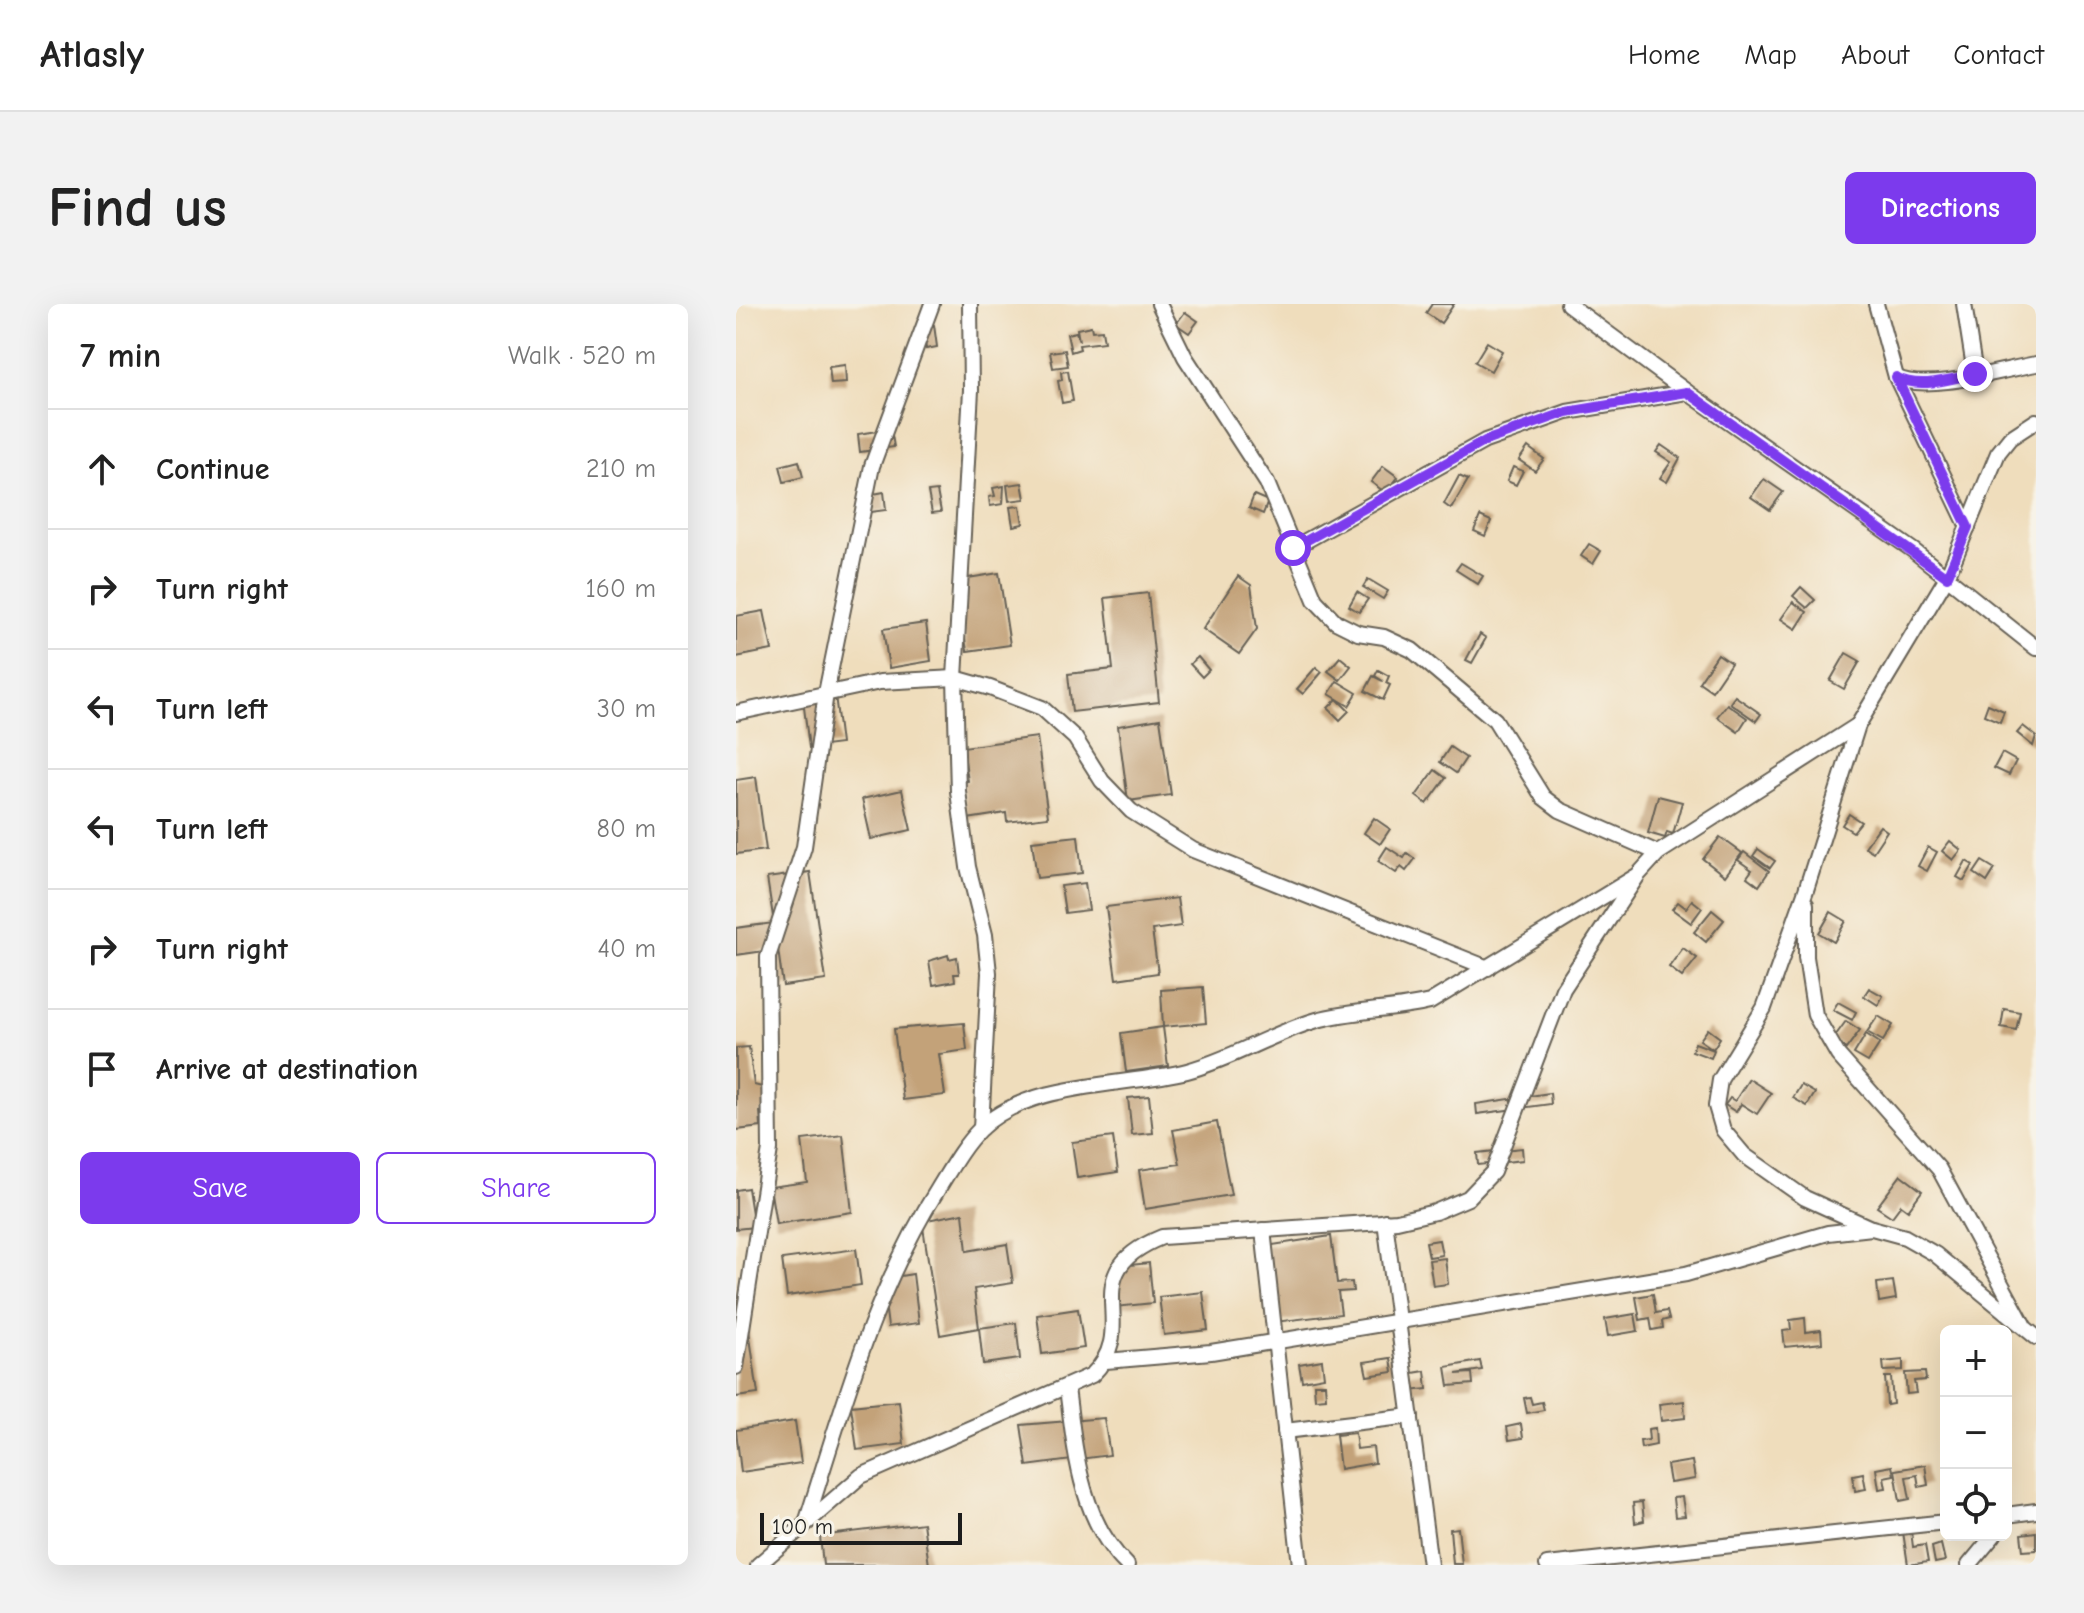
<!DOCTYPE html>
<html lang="en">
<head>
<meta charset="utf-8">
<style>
  :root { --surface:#fff; --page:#f2f2f2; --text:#222; --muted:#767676; --line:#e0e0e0; --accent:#7c3aed }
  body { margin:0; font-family:"Comic Neue",sans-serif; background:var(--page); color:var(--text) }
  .controls { position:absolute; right:24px; bottom:24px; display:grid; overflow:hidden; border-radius:12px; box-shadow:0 8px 32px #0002 }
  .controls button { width:72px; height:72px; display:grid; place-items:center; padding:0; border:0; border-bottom:2px solid var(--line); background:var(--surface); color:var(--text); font:40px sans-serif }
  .scale { position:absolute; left:24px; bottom:20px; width:202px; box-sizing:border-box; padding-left:8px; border:4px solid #1c1c1c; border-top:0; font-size:22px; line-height:28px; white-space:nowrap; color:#1c1c1c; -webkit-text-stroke:6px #f7f3e8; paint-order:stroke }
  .stop { position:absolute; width:24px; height:24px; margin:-18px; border:6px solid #7c3aed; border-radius:50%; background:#fff }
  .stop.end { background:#7c3aed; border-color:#fff; box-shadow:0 2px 8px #0008 }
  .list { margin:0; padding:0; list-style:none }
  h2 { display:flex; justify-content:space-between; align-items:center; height:104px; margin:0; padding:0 32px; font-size:34px }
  h2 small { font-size:26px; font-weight:400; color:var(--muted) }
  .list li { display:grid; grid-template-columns:52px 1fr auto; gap:24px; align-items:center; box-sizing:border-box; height:120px; padding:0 32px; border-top:2px solid var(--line) }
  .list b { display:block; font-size:30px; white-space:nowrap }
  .list em { font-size:26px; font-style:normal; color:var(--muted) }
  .actions { display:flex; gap:16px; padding:24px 32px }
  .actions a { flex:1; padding:18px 0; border:2px solid var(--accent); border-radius:12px; text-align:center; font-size:28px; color:var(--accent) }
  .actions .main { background:var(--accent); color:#fff }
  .icon { flex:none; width:44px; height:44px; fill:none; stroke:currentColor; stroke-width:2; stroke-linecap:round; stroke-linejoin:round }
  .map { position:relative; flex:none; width:1300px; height:1261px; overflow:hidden; border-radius:12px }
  header { display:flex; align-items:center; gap:48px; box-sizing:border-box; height:112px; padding:0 40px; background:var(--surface); border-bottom:2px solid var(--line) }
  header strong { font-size:38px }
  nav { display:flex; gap:44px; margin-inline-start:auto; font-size:28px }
  .intro { display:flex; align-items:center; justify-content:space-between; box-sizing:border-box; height:192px; padding:0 48px }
  h1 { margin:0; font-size:56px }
  .button { padding:20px 36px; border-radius:12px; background:var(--accent); color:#fff; font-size:28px; font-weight:700 }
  main { display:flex; gap:48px; padding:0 48px }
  aside { flex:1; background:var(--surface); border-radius:12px; box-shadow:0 8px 32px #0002 }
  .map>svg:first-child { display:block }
</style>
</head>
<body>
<header>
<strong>Atlasly</strong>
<nav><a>Home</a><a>Map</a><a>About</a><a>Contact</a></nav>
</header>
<div class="intro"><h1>Find us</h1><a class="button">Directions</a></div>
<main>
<aside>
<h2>7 min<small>Walk · 520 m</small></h2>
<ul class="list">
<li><svg class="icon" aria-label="ahead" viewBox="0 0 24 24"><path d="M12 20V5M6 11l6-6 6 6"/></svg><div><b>Continue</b></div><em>210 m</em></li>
<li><svg class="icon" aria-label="right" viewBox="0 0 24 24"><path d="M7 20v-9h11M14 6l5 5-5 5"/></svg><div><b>Turn right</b></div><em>160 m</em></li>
<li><svg class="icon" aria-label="left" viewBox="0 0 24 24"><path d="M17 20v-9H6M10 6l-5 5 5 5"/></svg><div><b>Turn left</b></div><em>30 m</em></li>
<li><svg class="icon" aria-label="left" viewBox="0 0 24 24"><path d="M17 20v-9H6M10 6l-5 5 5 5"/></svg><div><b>Turn left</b></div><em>80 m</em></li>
<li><svg class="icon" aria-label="right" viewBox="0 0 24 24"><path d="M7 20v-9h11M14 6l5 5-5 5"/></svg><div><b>Turn right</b></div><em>40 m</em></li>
<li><svg class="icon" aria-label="arrive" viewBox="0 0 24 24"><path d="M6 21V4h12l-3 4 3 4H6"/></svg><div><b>Arrive at destination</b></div></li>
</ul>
<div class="actions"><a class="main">Save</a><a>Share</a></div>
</aside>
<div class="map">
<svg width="1300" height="1261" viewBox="0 0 1300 1261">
  <rect width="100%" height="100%" fill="#f7f3e8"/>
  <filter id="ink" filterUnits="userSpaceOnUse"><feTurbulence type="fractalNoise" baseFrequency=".0125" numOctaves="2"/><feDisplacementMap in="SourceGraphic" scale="16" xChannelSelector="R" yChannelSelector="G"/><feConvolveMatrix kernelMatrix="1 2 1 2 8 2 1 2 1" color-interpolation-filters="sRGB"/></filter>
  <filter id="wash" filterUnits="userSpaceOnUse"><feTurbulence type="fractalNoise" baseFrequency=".006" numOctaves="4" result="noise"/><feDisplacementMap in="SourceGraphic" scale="32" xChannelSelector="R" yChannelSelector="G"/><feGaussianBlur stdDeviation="1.8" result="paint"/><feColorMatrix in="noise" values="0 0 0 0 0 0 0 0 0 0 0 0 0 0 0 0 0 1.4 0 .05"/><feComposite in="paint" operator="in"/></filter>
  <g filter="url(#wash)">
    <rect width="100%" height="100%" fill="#efddbc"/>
    <g id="blocks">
      <g fill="#c3a279">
        <path d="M696,0h22l-13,19 -15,-10z"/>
        <path d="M449,8l13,9 -9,12 -13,-9z"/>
        <path d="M198,21l3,22 -11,2 -3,-23z"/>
        <path d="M355,22l1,5 10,-1 2,12 -25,3 1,4 -9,3 -4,-18 9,-2 3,9 -2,-12z"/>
        <path d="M751,38l15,9 -11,20 -16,-9z"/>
        <path d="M329,46l3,16 -15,2 -3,-16z"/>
        <path d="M109,61l1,18 -15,1 -2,-17z"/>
        <path d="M332,67l5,30 -11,2 -4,-22 4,-1 -1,-8z"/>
        <path d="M155,125l3,18 -34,5 -2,-18z"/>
        <path d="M925,141l19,13 -13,24 -7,-4 11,-16 -15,-10z"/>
        <path d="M792,143l16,12 -9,12 -16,-11z"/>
        <path d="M63,157l4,16 -19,5 -4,-16z"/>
        <path d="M647,162l15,11 -12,16 -15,-11z"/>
        <path d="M777,163l10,4 -7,14 -9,-4z"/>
        <path d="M723,172l9,4 -17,29 -7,-5z"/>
        <path d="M1028,175l19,13 -13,18 -19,-13z"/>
        <path d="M286,179l3,16 -16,2 -2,-16z"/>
        <path d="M268,182l-1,18 -13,2 -1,-9 6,-1 -2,-8z"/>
        <path d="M201,187l4,21 -9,1 -4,-21z"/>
        <path d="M148,188l2,18 -15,2 -3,-17z"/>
        <path d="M518,191l14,6 -5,13 -14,-6z"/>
        <path d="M284,202l3,18 -10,2 -3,-19z"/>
        <path d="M744,212l11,5 -6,15 -11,-5z"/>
        <path d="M853,240l12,7 -8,13 -12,-8z"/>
        <path d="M725,259l22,13 -5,8 -22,-14z"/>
        <path d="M263,269l11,72 -43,6 -11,-71z"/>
        <path d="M502,272l13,9 6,44 -18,25 -36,-25z"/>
        <path d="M632,275l20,12 -5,8 -20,-12z"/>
        <path d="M1065,283l14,13 -8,8 -14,-12z"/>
        <path d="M621,288l11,7 -9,13 -10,-6z"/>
        <path d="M412,289l11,109 -87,10 -4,-38 45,-5 -8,-71z"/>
        <path d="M1057,298l14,10 -11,17 -15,-10z"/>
        <path d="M28,307l8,39 -36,7v-41z"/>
        <path d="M190,319l5,38 -42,7 -6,-39z"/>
        <path d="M744,330l6,4 -14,25 -6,-3z"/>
        <path d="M1110,349l14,8 -16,28 -14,-8z"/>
        <path d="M982,350l13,9 -19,28 -13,-9z"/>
        <path d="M462,353l11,13 -7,7 -12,-13z"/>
        <path d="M604,353l11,9 -11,14 -12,-9z"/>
        <path d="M580,363l6,5 -19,22 -6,-5z"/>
        <path d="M642,366l11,6 -3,7 4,2 -7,15 -18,-9 8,-15 10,5 -8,-5z"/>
        <path d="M601,377l20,12 -8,13 -20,-12z"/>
        <path d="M99,391l6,49 -32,4 -6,-49z"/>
        <path d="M999,392l26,18 -5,7 -26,-18z"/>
        <path d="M601,395l12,12 -9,9 -12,-12z"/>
        <path d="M991,400l20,14 -9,14 -21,-15z"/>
        <path d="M1252,400l16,7 -4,11 -16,-7z"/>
        <path d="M424,415l11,76 -43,6 -10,-75z"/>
        <path d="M1287,422l13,10 -3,10 -16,-13z"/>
        <path d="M301,433l11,80 -41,5 -1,-9 -39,6 -5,-37 6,-1 -5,-34z"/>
        <path d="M714,443l16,11 -10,15 -16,-11z"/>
        <path d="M1266,449l14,8 -7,14 -15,-7z"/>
        <path d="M699,466l11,8 -19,26 -11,-8z"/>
        <path d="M20,473l10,73 -30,4v-74z"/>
        <path d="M166,486l9,40 -40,9 -9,-40z"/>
        <path d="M922,492l24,6 -9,32 -6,-2 -2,6 -17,-5z"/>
        <path d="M1113,510l12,8 -8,10 -11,-7z"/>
        <path d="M638,514l16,11 -10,15 -16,-11z"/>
        <path d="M1144,522l7,5 -14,21 -8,-5z"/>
        <path d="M342,532l4,37 -45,5 -5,-37z"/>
        <path d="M984,533l22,16 -17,23 -22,-17z"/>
        <path d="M1214,537l11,9 -8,10 -11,-9z"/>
        <path d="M651,543l17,11 3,-5 8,6 -9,12 -5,-4 -5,6 -18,-12z"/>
        <path d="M1192,543l9,5 -10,19 -9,-5z"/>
        <path d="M1022,545l17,12 -5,7 -17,-12z"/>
        <path d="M1008,548l25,19 -10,15 -12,-9 5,-7 -14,-10z"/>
        <path d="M1230,557l7,4 -9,16 -7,-4z"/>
        <path d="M1246,557l13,8 -8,13 -13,-9z"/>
        <path d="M74,568l16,108 -43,6 -5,-37 -42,6v-27l38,-5 -7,-45z"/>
        <path d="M349,579l4,27 -24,3 -4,-27z"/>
        <path d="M441,594l4,28 -29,4 6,43 -42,6 -10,-72z"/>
        <path d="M956,596l10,8 -11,15 -19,-14 6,-7 8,6z"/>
        <path d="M976,606l12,10 -18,22 -12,-10z"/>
        <path d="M1095,608l15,9 -12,21 -15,-9z"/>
        <path d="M947,644l14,10 -15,19 -13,-10z"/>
        <path d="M212,651l1,4 8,-2 2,17h-5l1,7 -22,4 -4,-24z"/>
        <path d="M467,683l3,36 -43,4 -2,-37z"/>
        <path d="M1133,684l14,8 -5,9 -14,-9z"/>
        <path d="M1102,698l18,10 -4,8 -19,-10z"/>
        <path d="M1268,705l16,3 -4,18 -15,-3z"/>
        <path d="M1142,712l15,9 -10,16 -16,-9z"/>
        <path d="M1110,717l14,9 -14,19 -13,-10z"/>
        <path d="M228,719l3,27 -28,4 6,41 -42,5 -9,-71z"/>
        <path d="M427,723l5,39 -42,6 -5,-39z"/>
        <path d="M972,725l12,9 -7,11 -13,-9z"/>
        <path d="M1130,730l14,9 -12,19 -14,-8z"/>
        <path d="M959,739l19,7 -3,8 -19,-7z"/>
        <path d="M13,743l5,38 12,3 3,23 -9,1 1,15 -25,3v-82z"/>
        <path d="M1013,775l22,14 -14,21 -16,-10 -5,8 -11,-7 5,-7 5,3z"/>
        <path d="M1065,781l14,8 -8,13 -14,-8z"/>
        <path d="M814,789l1,11 -74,10 -1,-10z"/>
        <path d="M413,792l4,37 -21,2 -4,-37z"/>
        <path d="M481,818l14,73 -86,14 -6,-39 41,-6 -7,-34z"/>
        <path d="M107,831l9,77 -76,12 -6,-37 37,-5 -5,-42z"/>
        <path d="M377,833l5,35 -41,6 -5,-36z"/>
        <path d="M786,844l1,12 -45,5 -1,-12z"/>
        <path d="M1165,871l21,16 -14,19 -7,-5 -9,12 -15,-10z"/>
        <path d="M12,884l6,39 -18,2v-39z"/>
        <path d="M227,909l4,38 40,-7 6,39 -39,6 5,39 -39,7 -18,-114z"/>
        <path d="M595,932l6,47 15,-1 1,9 -15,1 3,22 -66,8 -9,-76z"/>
        <path d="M703,936l3,15 -13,2 -3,-15z"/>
        <path d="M120,945l5,36 -74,11 -5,-37z"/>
        <path d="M709,954l3,26 -15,2 -4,-26z"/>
        <path d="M413,959l4,40 -38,4 -4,-40z"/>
        <path d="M177,970l6,49 -31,4 -6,-48z"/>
        <path d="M1157,977l3,18 -17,3 -2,-19z"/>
        <path d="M467,988l5,38 -44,5 -5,-38z"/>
        <path d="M917,990l3,19 11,-2 2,8 -7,2 1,7 -11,2 -2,-12 -10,2 -4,-23z"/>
        <path d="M342,1005l6,39 -42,6 -5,-39z"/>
        <path d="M899,1010l3,17 -30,5 -3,-17z"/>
        <path d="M1069,1014l1,14 15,-2 1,13 -37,4 -2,-16 8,-1 -1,-10z"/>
        <path d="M12,1019l10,71 -22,3v-72z"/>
        <path d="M280,1019l4,36 -37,5 -4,-36z"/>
        <path d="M655,1054l2,14 -26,4 -3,-14z"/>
        <path d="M586,1056l2,17 -22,4 -3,-17z"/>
        <path d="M1167,1056v10l-19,1 -1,-9z"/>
        <path d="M744,1057l2,9 -26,4 16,-1 1,11 -24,2 -3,-19z"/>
        <path d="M689,1067l2,18 -17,2 -3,-17z"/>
        <path d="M1189,1068l1,8 -12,1 2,12 -9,1 -2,-21z"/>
        <path d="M1149,1073h6l2,27 -6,1z"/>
        <path d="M578,1080h11l1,14 -11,1z"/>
        <path d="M794,1093l2,7 10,-2 2,8 -17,3 -3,-15z"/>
        <path d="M163,1097l5,43 -47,6 -6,-44z"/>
        <path d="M948,1097l1,17 -24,3 -2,-17z"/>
        <path d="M368,1114l6,37 -83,11 -6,-41z"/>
        <path d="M59,1117l6,42 -60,9 -5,-42z"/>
        <path d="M785,1120l2,14 -14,2 -2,-13z"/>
        <path d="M919,1124l1,17 -15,3 -1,-7 9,-1 -1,-11z"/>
        <path d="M619,1129l2,16 16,-2 2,16 -35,6 -4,-34z"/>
        <path d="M956,1157l3,18 -25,4 -3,-18z"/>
        <path d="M1189,1161l3,20 -9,2 -2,-12 -11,2 4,22 -10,2 -5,-31z"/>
        <path d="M1156,1162l2,9 -10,2 2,11 -7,1 -3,-20z"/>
        <path d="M1127,1169l3,16 -11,2 -2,-16z"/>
        <path d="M946,1193l3,19 -10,1 -2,-19z"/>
        <path d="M906,1198l2,19 -9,2 -2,-20z"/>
        <path d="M187,1219l6,42h-106l-3,-29z"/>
        <path d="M722,1224l4,36h-9l-3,-35z"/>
        <path d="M1175,1227l2,16 12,-2 3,17 -20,3 -5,-33z"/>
        <path d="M1300,1228v18l-13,1 -2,-17z"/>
        <path d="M1205,1240l4,17 -10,2 -3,-16z"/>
      </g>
    </g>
  </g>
  <g filter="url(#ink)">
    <use href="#blocks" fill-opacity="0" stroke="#666054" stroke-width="2"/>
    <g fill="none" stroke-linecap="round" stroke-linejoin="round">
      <defs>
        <g id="street">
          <path d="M234,0l1,86 -16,288 3,113 10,76 17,68 4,38 -8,155"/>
          <path d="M423,0l26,53 82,126 48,117 21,22 22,11 26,4 28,13 83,70 48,77 17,13 98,43"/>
          <path d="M832,0l119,88 227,159 122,97"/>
          <path d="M1140,0l20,73 72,150"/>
          <path d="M1228,0l11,70"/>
          <path d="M1160,73c28,16 106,-7 140,-13"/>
          <path d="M557,244l192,-107 82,-29 120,-20"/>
          <path d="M0,409l144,-31 75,-4 35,10 52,20 33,30 27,43 29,30 62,39 295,118"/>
          <path d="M1070,600v53l9,58 23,40 101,114 84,155"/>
          <path d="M649,917l45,344"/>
          <path d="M1135,924l-66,-30 -61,-43 -21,-25 -7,-24 4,-26 44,-72 42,-118 52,-165 89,-148 51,-124 12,-15 26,-17"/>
          <path d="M527,926l37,335"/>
          <path d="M370,1057l105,-9 475,-78 142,-41 44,-5 33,9 30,17 101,83"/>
          <path d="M0,1063l34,-218 -2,-192 36,-110 22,-154 46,-227 60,-162"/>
          <path d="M331,1084c8,62 13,132 60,177"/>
          <path d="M549,1127l126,-15"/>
          <path d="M1270,1211l30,-4"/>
          <path d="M71,1216c36,-113 67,-230 131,-331 13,-21 25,-43 42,-60 49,-48 144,-42 207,-58 45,-12 85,-38 130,-51 36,-10 76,-9 113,-18l205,-125"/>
          <path d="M22,1261l103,-89 231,-101c52,-51 -22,-101 70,-138l235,-16 38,-9 33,-14 25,-26 70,-183 75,-114 20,-22 200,-128"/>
          <path d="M811,1261l399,-43"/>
          <path d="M1233,1261l25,-30"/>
        </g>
      </defs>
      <use href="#street" stroke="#666054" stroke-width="18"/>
      <use href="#street" stroke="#fff" stroke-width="14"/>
    </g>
  </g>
  <g fill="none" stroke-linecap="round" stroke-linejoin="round" filter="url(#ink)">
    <path stroke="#7c3aed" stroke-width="10" d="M557,244l192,-107 82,-29 120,-20 260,185 21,-50 -72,-150c23,13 54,2 79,-3"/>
  </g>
</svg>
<div class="controls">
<button>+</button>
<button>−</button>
<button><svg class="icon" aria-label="locate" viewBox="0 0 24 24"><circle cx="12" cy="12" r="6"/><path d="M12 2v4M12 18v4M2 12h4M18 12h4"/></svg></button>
</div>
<div class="scale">100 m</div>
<div class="stop" style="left:557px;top:244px"></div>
<div class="stop end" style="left:1239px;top:70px"></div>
</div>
</main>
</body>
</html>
